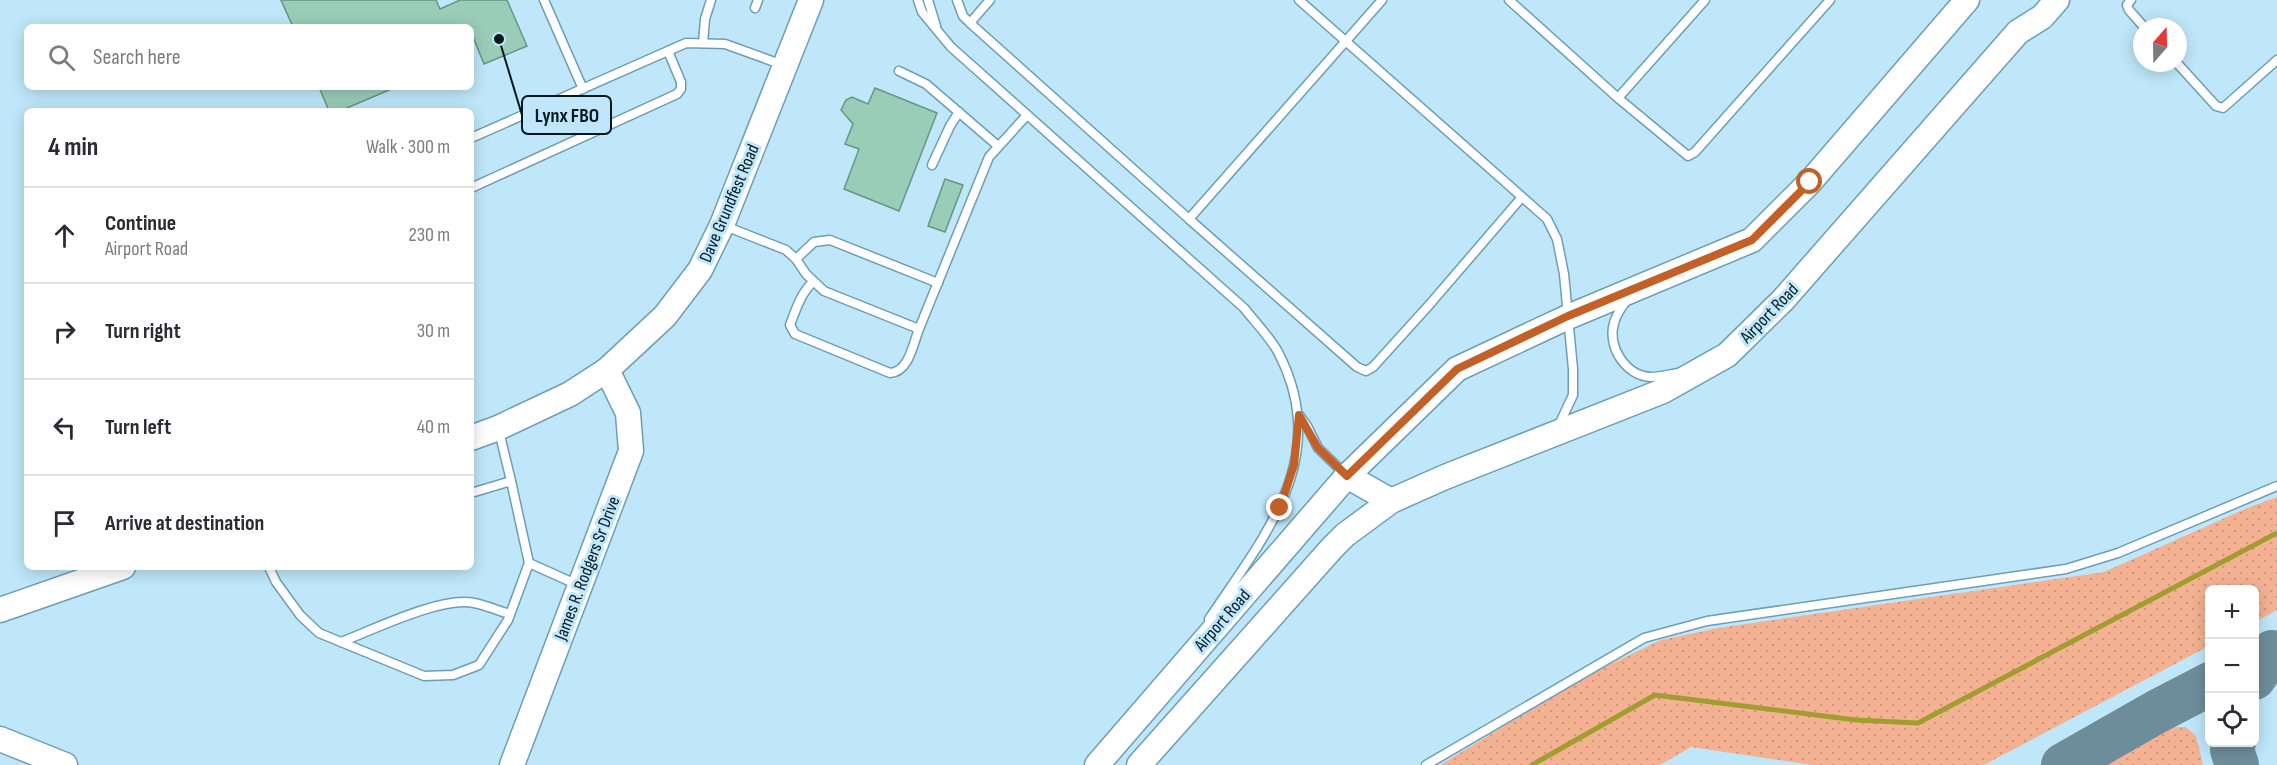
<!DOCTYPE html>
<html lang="en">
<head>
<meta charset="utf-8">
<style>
  :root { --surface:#fff; --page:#f7f7f7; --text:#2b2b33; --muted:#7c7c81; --line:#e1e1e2 }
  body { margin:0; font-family:"Sofia Sans Condensed",sans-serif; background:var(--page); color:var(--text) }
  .controls { position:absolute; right:18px; bottom:18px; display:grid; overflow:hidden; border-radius:9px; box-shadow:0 3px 15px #0003 }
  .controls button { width:54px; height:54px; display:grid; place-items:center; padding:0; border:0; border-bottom:2px solid var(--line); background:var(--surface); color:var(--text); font:30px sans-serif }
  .compass { position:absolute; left:2133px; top:18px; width:54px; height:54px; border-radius:50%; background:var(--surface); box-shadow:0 3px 15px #0003; rotate:20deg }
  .stop { position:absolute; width:18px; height:18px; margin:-14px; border:4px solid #c36028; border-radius:50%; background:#fff }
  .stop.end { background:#c36028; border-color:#fff; box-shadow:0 2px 6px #0008 }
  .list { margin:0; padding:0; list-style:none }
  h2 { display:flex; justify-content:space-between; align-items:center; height:78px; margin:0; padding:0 24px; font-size:26px }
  h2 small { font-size:20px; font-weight:400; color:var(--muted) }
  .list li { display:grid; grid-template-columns:39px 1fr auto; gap:18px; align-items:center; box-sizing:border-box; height:96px; padding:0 24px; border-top:2px solid var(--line) }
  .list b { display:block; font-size:22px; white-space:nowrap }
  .list p { margin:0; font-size:20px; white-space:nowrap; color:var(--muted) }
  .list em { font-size:20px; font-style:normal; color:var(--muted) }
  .icon { flex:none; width:33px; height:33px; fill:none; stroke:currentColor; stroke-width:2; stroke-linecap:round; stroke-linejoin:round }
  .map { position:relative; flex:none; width:2277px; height:765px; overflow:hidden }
  .search { position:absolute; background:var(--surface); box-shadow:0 3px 15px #0003; left:24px; top:24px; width:450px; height:66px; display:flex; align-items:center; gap:15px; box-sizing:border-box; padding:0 21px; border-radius:9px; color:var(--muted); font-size:22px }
  .panel { position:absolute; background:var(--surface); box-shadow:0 3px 15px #0003; left:24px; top:108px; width:450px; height:462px; border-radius:9px }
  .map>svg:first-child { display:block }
</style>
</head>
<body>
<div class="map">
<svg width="2277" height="765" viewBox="0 0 2277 765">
  <defs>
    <pattern id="grass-dots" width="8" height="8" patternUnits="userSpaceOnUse" patternTransform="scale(1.5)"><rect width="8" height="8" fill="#f4b293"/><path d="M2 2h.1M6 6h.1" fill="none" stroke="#d0987e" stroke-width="1.8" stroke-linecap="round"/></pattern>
  </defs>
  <rect width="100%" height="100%" fill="#bfe7f9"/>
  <g fill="url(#grass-dots)">
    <path d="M2277,497v113l-22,12 -1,-32h-44l-1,56 -225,119h-171l-122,-18 -31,18h-220l150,-91 71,-34 57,-12 386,-56 141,-63z"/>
    <path d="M2171,727h15l10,9 7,29h-97z"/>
  </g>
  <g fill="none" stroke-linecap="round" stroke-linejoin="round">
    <path stroke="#a29d31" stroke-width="5" d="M1532,765l123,-70 201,25 62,3 359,-190"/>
    <g stroke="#6e8d9a" stroke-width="44">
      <path d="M2254,678l18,-26"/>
      <path d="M2234,742l-2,8 5,15"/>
      <path d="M2063,765l93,-53 54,-28"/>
    </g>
  </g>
  <g fill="#9acdb8" stroke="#669783" stroke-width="1.5">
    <path d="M281,0h155l4,9 20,-9h47l20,46 -43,18 -13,-32v-5h-178z"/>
    <path d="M319,87h77l-56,24h-11z"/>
    <path d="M875,88l62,25 -38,98 -55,-22 15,-40 -14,-5 8,-20 -12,-14 5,-10 6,-3 16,7z"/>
    <path d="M945,179l18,6 -18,47 -17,-6z"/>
  </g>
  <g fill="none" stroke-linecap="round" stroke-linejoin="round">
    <defs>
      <g id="lane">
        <path d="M544,0l39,89"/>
        <path d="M918,0l4,12 29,35 293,261c11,14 25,28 34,44 55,105 -13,183 -69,267"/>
        <path d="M928,0l8,26"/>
        <path d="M957,0l6,16 7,7"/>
        <path d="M990,0l-20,23 219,196 193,-219"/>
        <path d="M1299,0l248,219 10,20 7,35 9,95v26l-15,32"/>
        <path d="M1509,0l109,98 87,-98"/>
        <path d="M2131,0l-4,5 2,5 15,17"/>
        <path d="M755,8l3,-8"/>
        <path d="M703,43l2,-24 6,-19"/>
        <path d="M2177,63l39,43 7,2 54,-48"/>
        <path d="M899,71l27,13 72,62"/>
        <path d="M1618,98l70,58 7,-4 135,-152"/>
        <path d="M471,138l215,-95 39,1 58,21"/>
        <path d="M932,165l18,-39 9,-14"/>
        <path d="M471,188l206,-94 4,-5v-7l-13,-31"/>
        <path d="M1189,219l168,148 9,4 7,-4 57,-63 92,-107"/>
        <path d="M725,226l61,24 10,9 10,15 18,17 95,38 70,-172 38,-42"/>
        <path d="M796,259l18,-17 16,-2 108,43"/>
        <path d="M813,282c-12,11 -17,27 -23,43l5,9 95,39c19,-1 23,-29 29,-44"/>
        <path d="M1628,299c-6,7 -11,14 -14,24 -7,24 12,53 37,54 9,0 19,-3 28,-4"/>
        <path d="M1299,415l8,11 11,22 28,27"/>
        <path d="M499,431l12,50"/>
        <path d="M471,493l40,-12 18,82"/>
        <path d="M269,567l7,15 24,33 19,18 105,43 29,-1 26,-10 29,-45 21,-57 49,22"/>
        <path d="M341,642c32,-12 100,-46 133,-39 12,2 24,8 36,11"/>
        <path d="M1426,765l218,-127 63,-17 359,-52 52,-16 159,-67"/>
      </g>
      <g id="secondary">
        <path d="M471,438l27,-10 72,-34 37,-24 58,-54 35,-46 22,-45 89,-225"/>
        <path d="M1347,476l44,25"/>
        <path d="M0,610l123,-43"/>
        <path d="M0,739l65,26"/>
        <path d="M512,765l119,-314 -3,-38 -21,-43"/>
        <path d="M1097,765l250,-289 110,-107 111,-52 184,-77 58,-58 157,-182"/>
        <path d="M1139,765l193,-217 13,-13 46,-34 54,-24 218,-86 64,-36 56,-55 235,-268 24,-15 15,-17"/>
      </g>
    </defs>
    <use href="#lane" stroke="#6d9eb3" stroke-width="11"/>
    <use href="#secondary" stroke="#6d9eb3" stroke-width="27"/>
    <use href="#lane" stroke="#fff" stroke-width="8"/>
    <use href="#secondary" stroke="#fff" stroke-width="24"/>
  </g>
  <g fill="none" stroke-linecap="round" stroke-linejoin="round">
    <path stroke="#c36028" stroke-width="8" d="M1280,508l14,-43 5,-50 19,33 29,28 110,-107 111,-53 184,-76 58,-58"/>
  </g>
  <g text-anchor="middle" stroke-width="6" stroke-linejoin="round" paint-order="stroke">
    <g font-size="18" fill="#041820" stroke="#bfe7f9">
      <text transform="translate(729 203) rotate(-67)" y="6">Dave Grundfest Road</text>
      <text transform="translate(1769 313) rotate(-46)" y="6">Airport Road</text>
      <text transform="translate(587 568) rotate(-69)" y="6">James R. Rodgers Sr Drive</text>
      <text transform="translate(1222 620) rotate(-49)" y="6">Airport Road</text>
    </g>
  </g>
  <path fill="none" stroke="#041820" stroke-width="2" d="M499 39L522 115"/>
  <circle fill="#041820" stroke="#bfe7f9" stroke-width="2" cx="499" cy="39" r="6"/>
  <rect fill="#bfe7f9" stroke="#041820" stroke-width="2" x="522" y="96" width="89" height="38" rx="6"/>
  <g font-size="20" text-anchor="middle" font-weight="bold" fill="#041820">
    <text x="567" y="122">Lynx FBO</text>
  </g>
</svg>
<div class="controls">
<button>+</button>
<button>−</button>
<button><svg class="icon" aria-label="locate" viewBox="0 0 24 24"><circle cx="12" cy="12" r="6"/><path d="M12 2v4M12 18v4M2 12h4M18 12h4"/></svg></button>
</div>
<svg class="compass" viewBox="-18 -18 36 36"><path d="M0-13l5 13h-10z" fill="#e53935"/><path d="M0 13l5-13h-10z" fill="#7c7c81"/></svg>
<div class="stop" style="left:1810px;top:182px"></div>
<div class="stop end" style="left:1280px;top:508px"></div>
<div class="search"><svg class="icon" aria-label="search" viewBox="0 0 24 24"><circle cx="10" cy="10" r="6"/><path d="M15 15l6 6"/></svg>Search here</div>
<section class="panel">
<h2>4 min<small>Walk · 300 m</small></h2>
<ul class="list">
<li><svg class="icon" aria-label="ahead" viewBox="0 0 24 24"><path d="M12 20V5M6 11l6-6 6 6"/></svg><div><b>Continue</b><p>Airport Road</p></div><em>230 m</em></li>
<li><svg class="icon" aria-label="right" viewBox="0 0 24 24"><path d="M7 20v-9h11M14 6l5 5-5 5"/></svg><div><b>Turn right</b></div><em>30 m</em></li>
<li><svg class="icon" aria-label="left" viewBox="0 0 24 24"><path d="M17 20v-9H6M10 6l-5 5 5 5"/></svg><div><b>Turn left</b></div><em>40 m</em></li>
<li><svg class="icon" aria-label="arrive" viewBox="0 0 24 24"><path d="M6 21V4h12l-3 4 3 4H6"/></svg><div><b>Arrive at destination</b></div></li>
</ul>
</section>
</div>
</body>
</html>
